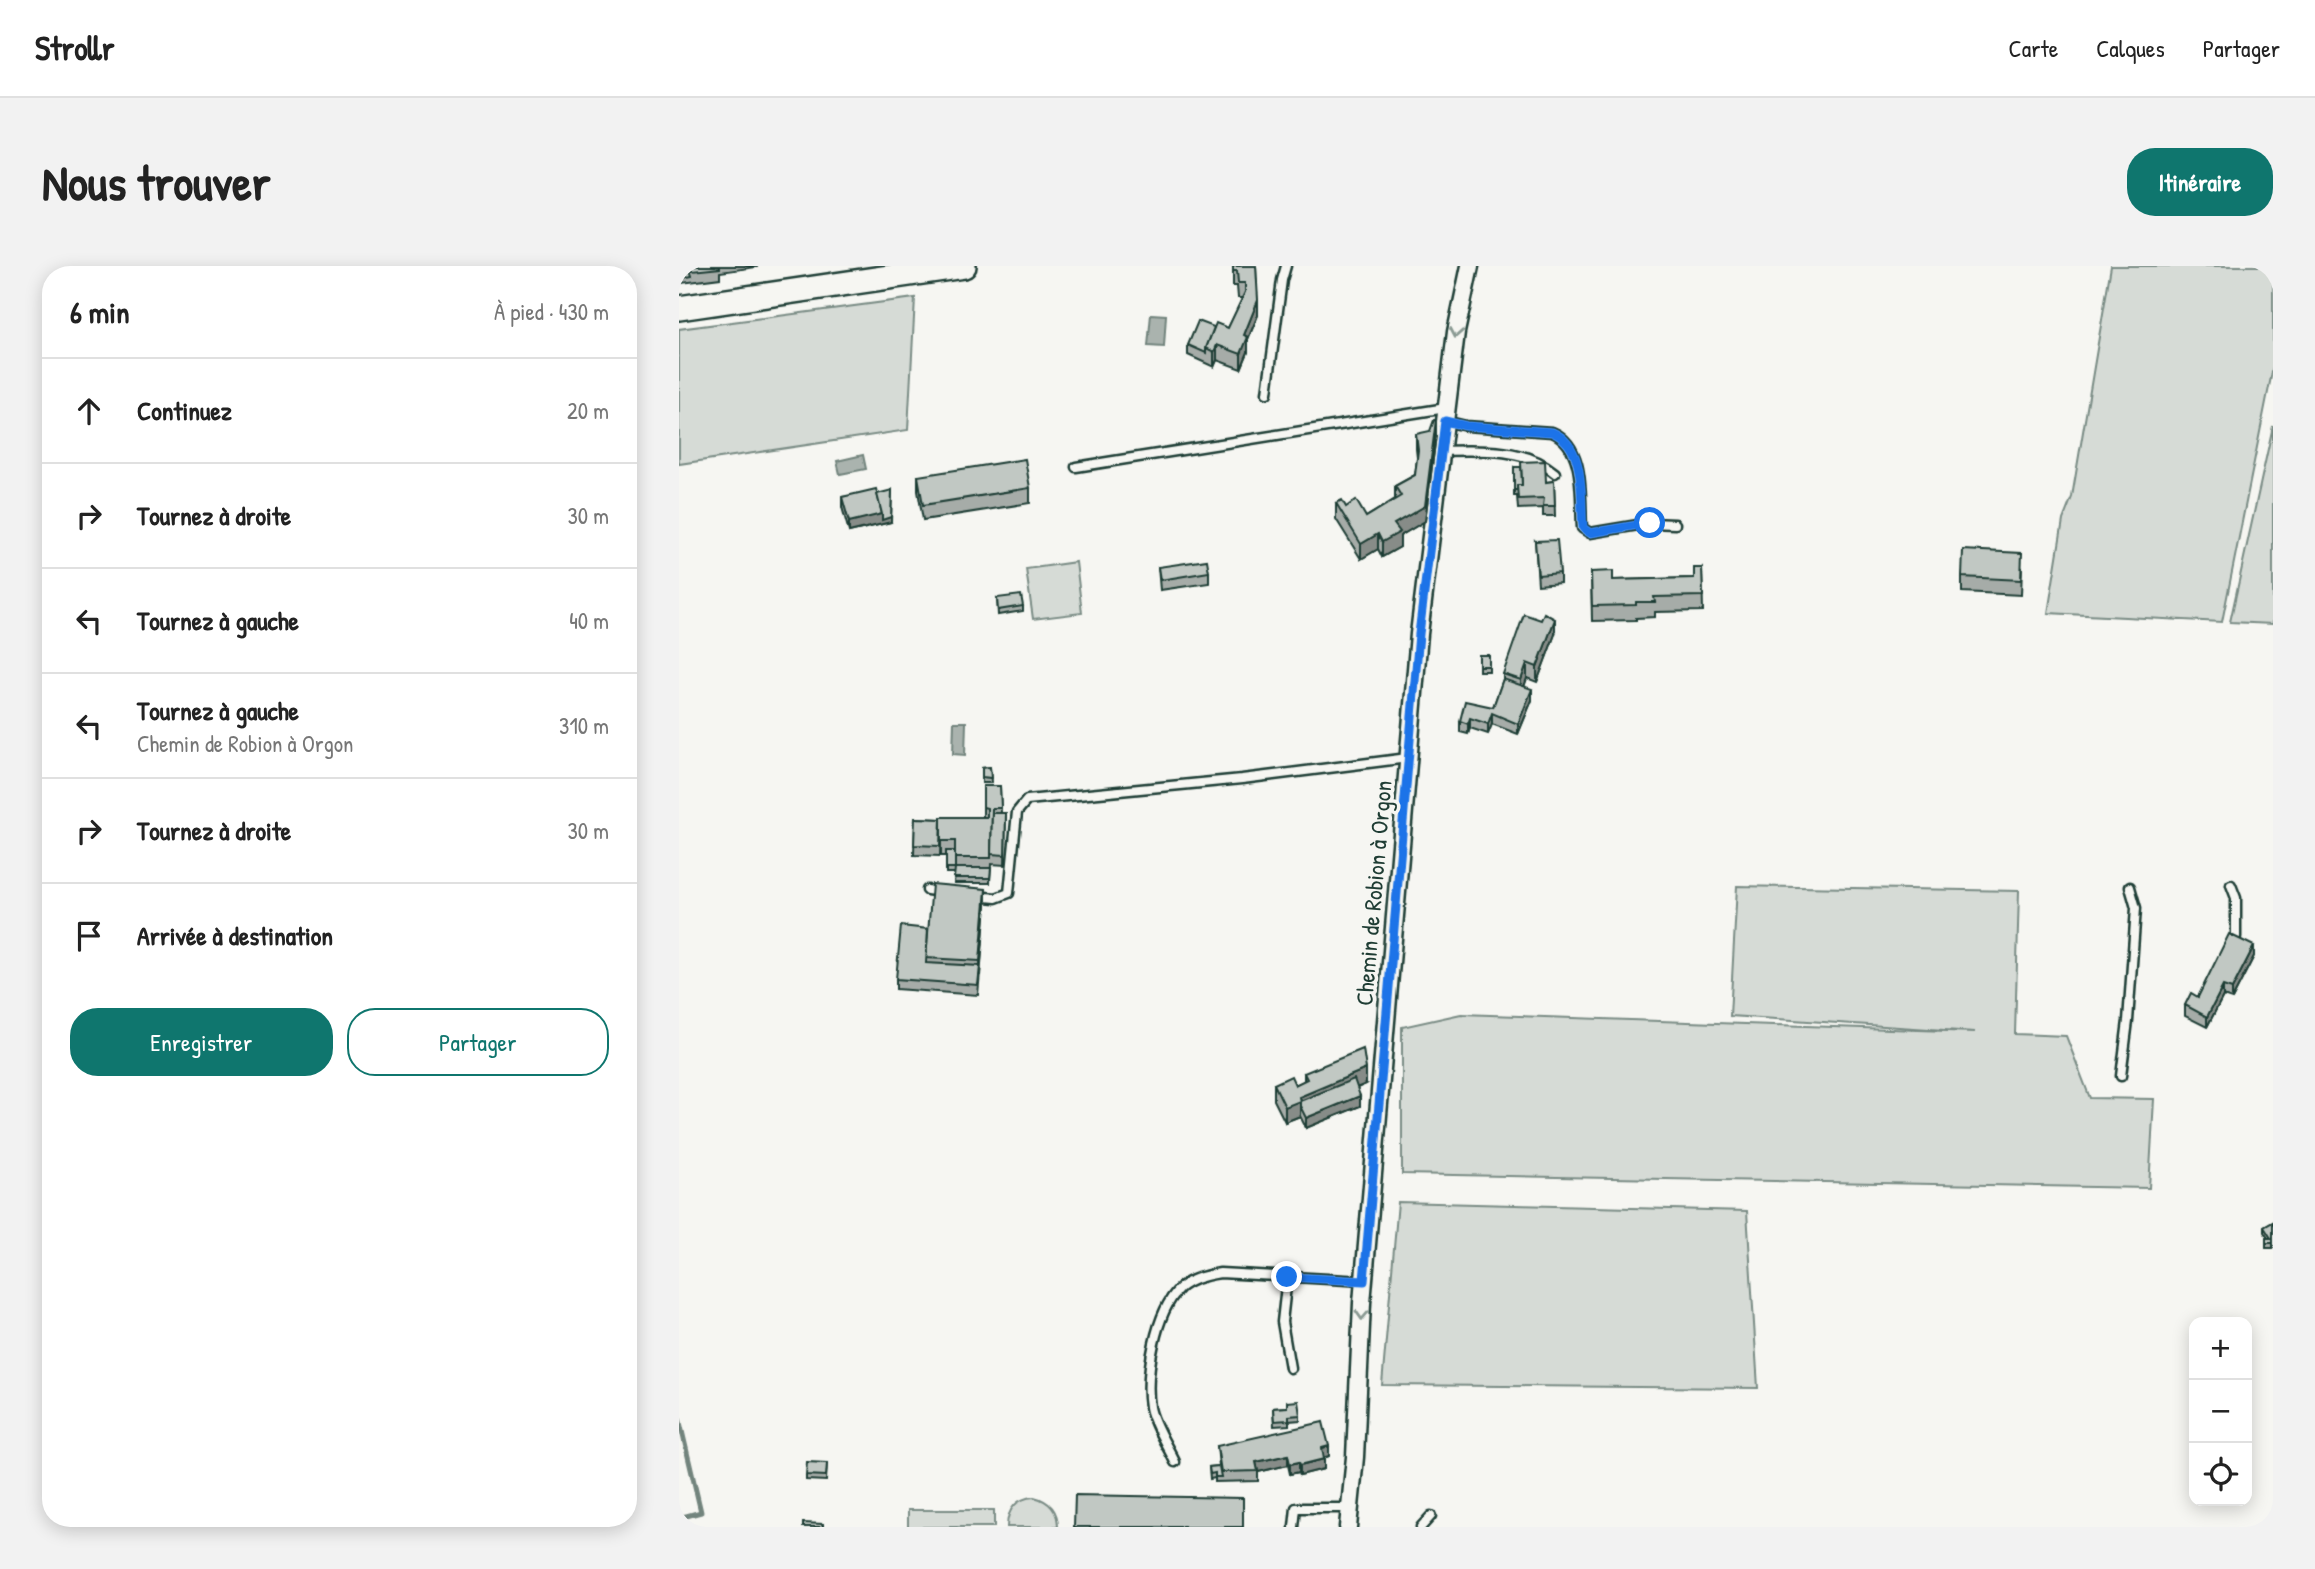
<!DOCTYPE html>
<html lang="fr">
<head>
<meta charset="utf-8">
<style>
  :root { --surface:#fff; --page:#f2f2f2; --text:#222; --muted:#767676; --line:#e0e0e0; --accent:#0f766e }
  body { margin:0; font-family:"Patrick Hand",sans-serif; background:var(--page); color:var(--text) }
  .controls { position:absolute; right:21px; bottom:21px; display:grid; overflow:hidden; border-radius:14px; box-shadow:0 4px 18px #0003 }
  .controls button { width:63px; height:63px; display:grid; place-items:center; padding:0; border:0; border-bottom:2px solid var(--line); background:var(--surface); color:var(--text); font:35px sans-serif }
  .stop { position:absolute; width:21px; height:21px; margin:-16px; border:5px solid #1a73e8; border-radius:50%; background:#fff }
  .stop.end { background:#1a73e8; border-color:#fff; box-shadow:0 2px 7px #0008 }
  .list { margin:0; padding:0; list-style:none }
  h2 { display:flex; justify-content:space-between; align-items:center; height:91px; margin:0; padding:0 28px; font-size:30px }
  h2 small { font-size:23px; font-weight:400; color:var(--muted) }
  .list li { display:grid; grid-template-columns:46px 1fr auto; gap:21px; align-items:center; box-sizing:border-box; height:105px; padding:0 28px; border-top:2px solid var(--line) }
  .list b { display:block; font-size:26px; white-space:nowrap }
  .list p { margin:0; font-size:23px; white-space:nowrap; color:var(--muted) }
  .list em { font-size:23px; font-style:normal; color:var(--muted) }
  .actions { display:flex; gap:14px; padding:21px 28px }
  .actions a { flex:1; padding:16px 0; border:2px solid var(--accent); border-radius:28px; text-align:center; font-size:24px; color:var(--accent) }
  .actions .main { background:var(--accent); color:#fff }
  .icon { flex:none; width:38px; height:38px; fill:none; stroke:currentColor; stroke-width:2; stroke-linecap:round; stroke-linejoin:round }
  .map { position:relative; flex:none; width:1594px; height:1261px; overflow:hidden; border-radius:28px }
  header { display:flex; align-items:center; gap:42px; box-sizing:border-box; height:98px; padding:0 35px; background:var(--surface); border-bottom:2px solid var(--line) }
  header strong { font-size:33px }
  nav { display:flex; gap:38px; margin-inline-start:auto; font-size:24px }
  .intro { display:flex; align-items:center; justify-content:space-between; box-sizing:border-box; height:168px; padding:0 42px }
  h1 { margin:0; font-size:49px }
  .button { padding:18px 32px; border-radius:28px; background:var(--accent); color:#fff; font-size:24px; font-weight:700 }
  main { display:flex; gap:42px; padding:0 42px }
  aside { flex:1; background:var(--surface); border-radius:28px; box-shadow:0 4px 18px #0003 }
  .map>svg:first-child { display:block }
</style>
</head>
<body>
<header>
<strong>Strollr</strong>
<nav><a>Carte</a><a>Calques</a><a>Partager</a></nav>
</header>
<div class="intro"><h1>Nous trouver</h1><a class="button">Itinéraire</a></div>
<main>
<aside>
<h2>6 min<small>À pied · 430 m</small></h2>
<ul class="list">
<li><svg class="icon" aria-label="ahead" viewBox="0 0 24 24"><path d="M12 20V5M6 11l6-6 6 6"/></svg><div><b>Continuez</b></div><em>20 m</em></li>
<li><svg class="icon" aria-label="right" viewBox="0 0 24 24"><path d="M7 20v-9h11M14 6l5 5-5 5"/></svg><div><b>Tournez à droite</b></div><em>30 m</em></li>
<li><svg class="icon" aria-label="left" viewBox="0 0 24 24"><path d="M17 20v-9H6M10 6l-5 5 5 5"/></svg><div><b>Tournez à gauche</b></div><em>40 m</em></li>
<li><svg class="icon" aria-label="left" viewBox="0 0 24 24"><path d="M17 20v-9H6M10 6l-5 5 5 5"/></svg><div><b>Tournez à gauche</b><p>Chemin de Robion à Orgon</p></div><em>310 m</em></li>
<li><svg class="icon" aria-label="right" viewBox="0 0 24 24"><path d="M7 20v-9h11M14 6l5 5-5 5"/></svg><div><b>Tournez à droite</b></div><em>30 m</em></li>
<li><svg class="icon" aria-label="arrive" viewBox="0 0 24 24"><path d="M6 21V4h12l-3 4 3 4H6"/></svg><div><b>Arrivée à destination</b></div></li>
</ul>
<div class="actions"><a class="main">Enregistrer</a><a>Partager</a></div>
</aside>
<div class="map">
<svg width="1594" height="1261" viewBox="0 0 1594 1261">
  <rect width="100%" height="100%" fill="#f6f6f2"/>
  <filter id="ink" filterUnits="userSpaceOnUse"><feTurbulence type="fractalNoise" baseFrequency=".0143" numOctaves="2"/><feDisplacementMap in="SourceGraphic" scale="14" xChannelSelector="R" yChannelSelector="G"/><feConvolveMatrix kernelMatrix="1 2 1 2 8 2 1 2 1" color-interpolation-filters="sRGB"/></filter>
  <g filter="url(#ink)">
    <g fill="#d6dbd6" stroke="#7a8c85" stroke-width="2">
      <path d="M1432,0h162v101l-51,255 -174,-9 15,-93 9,-23z"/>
      <path d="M236,32l-7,132 -229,34v-135z"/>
      <path d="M1594,160v198l-43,-2z"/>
      <path d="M397,296l6,51 -49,6 -7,-50z"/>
      <path d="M1058,620l282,5 -4,143 51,2 24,62 64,1 -5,89 -747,-14v-147l59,-13 514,18 -245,-16z"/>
      <path d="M719,936l349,9 11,177 -376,-3z"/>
      <path d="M355,1231c16,4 24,14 24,30h-51c0,-18 10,-29 27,-30z"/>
      <rect x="229" y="1244" width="86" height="17"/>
    </g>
    <g fill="#aab3ae" stroke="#72847d" stroke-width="2">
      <path d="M472,48l15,1 -2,32 -16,-1z"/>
      <path d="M184,189l3,14 -26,5 -3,-13z"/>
      <path d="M275,456h12l-1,33 -12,-1z"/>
    </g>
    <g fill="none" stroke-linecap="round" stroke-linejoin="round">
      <path stroke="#72847d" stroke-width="5" d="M0,1152l22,94 -22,6"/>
      <defs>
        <g id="lane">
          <path d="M588,127l15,-113 4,-14"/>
          <path d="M766,155l21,5 86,6c34,14 28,65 30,96l8,5 60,-10 25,1"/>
          <path d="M762,185c38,-1 84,-4 114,22"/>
          <path d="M397,201l370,-59"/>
          <path d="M1552,619l5,13v39"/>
          <path d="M248,624l15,2"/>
          <path d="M296,630l21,2 13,-5 8,-81 10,-12 215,-21 166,-21"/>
          <path d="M1442,810l7,-55 8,-113 -6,-21"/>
          <path d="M608,1011l-5,45 8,46"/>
          <path d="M496,1196c-7,-15 -23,-40 -25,-55 -5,-32 5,-95 30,-119 10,-9 27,-13 40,-15l144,8"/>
          <path d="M615,1261l2,-19h54"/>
          <path d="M742,1261l10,-11"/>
        </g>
        <path id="street" d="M669,1261l7,-70 7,-154 57,-669 37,-302 14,-66"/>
        <path id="secondary" d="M0,42l285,-42"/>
      </defs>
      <use href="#lane" stroke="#1f3d34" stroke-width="13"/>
      <use href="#street" stroke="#1f3d34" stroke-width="21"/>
      <use href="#secondary" stroke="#1f3d34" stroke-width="28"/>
      <use href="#lane" stroke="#f6f6f2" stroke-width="8"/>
      <use href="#street" stroke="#f6f6f2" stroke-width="16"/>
      <use href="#secondary" stroke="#f6f6f2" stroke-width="23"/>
    </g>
    <g fill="#a6aca8" stroke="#1f3d34" stroke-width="2">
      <path d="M1,0h77v1l-37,5v6l-38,5z"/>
      <path d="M554,0h23l2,49 -10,24v13l-7,17 -24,-9 -3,7 -26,-12v-10l26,-18 14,1 15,-30h-5l-1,-12h-4z"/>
      <path d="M737,168l20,1 -11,86 -25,15v11l-18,10 -4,-8 -17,10 -25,-40v-16l10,4 20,10 29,-18v-13l20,-11 2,-17 -1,-9z"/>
      <path d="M835,201l32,15 8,-1 1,35h-12v-8l-25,1 -1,-13h-3z"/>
      <path d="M239,210l112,12v15l-107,17 -5,-29z"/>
      <path d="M198,228l14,28 -42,10 -7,-25v-10z"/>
      <path d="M856,275l25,32v10l-22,2z"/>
      <path d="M479,301l51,5v11l-49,7z"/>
      <path d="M1023,302l1,43 -48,1v5l-19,1v2l-44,1 -1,-49 22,8 81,-2z"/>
      <path d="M1343,302l-1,27 -59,-3v-15z"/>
      <path d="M318,332l26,8v5l-25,4z"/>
      <path d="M876,368l-18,48 -10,-4 -3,9 8,13 -14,34 -26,-10 -4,10 -18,-6 -2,6 -8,-2v-11l33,-14 10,-28v-5z"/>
      <rect x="800" y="389" width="10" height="16"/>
      <path d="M311,501l1,16h-9v-15z"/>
      <path d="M304,520h17l1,27h5l-1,52 -14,-1 -1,19h-36l1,-10h-9v-17h-5v-39h42z"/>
      <path d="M236,552l26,1 -1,37 -26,-1z"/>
      <path d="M307,638l-8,91 -82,-6v-10l32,-50z"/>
      <path d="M1575,690l-22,43 -9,-3 -16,31 -22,-11v-11z"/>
      <path d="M625,807l62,11 -9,4 3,18 -54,22 -6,-12 -15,6 -11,-22v-16l21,1 9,-4z"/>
      <path d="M1594,956v26h-7v-10h2l-4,-6v-5z"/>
      <path d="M608,1136l13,13v5l-11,1v4l-15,1 -1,-18 14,-1z"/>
      <path d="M538,1180l112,10 -5,2v11l-24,6 -1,-3 -9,2 -2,-9 -30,7v9l-43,1v-4l-5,1 -1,-12 10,-1z"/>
      <path d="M148,1197l-1,18 -20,-1v-5z"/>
    </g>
    <g fill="#878c88" stroke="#1f3d34" stroke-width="2">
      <path d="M579,34v15l-10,24v13l-7,17v-15l3,-19z"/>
      <path d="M538,79v15l-3,7v-15z"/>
      <path d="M757,154v15l-11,86 -25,15v11l-18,10v-15l12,-18 31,-18z"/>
      <path d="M213,224l-1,32 -42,10v-10z"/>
      <path d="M699,268v15l-17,10v-15z"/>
      <path d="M876,353v15l-18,48v-15z"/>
      <path d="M848,397v15l-6,17v-15z"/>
      <path d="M853,423v11l-14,34v-10z"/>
      <path d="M813,447v11l-4,10v-10z"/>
      <path d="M791,452v10l-2,6v-10z"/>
      <path d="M307,623v15l-6,72v-15z"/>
      <path d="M1575,680v10l-22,43v-10z"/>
      <path d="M1544,720v10l-16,31v-10z"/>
      <path d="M687,803v15l-64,26 -2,-4v10l-15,6v-15l14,-10z"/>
      <path d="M681,830v10l-54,22v-10z"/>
      <path d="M650,1180v10l-7,2v-10z"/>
      <path d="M609,1189v10l-30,7 -2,-10z"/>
      <path d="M645,1193v10l-24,6v-10z"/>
      <path d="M620,1196v10l-9,2v-10z"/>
    </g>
    <g fill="#c1c8c3" stroke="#1f3d34" stroke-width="2">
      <path d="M1,0h9l3,10 -10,2z"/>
      <path d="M12,0h29v2l-28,3z"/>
      <path d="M554,0h23l2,34 -14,35 4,2 -7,17 -24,-9 -3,7 -8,-4 10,-25 12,5 17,-36v-9h-7l-1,-12h-4z"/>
      <path d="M519,55l16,6 -8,21v5l-18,-8z"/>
      <path d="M755,154h2l-11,86 -31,18 6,8 -18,10 -4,-8 -17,10 -25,-41 6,-3 4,7 10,-7 10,17 35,-21 -6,-10 20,-11 3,-25 -2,-16 14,-3z"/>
      <path d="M346,193l5,29 -107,17 -5,-29z"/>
      <path d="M866,195l1,21 8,-1 1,25h-12l1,-8 -26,1 -1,-14h5l-1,-23z"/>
      <path d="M835,201h7l1,18h-5v5h-3z"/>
      <path d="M197,223l6,25 -33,8 -7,-25z"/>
      <path d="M213,224l-1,27 -9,3v-6l-5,-20z"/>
      <path d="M878,274l3,33 -22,2 -3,-34z"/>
      <path d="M1284,284l59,3 -1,27 -59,-3z"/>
      <path d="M528,294l2,12 -49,8 -2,-13z"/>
      <path d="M1015,302h8l1,28 -49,1 1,5h-19v3l-44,1 -1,-34 22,-1v9l81,-2z"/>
      <path d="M342,329l2,11 -25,4 -1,-12z"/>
      <path d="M865,347l11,6 -18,48 -10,-4 -6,17 -18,-6 21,-60 17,6z"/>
      <rect x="800" y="389" width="10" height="11"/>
      <path d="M824,413l29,10 -14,35 -26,-11 -4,11 -18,-6 -2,6 -8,-3 5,-20 28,6z"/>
      <path d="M311,501l1,11 -9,-1v-9z"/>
      <path d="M304,520h17l1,22h-9l-1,50h-36v-17h-14v-24h46v-9l-4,-1z"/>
      <path d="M313,547h14l-1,42 -14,-1z"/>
      <path d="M236,552l26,1 -1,27 -26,-1z"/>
      <rect x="267" y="585" width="9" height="17"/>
      <path d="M276,602h36l-1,10h-36z"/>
      <path d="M253,618l54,5 -6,72 -54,-3z"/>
      <path d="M222,660l27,3 -2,34 54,3 -2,19 -82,-6z"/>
      <path d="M1550,668l25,12 -22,43 -9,-3 -16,31 -22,-12 6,-12 7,4z"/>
      <path d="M684,783l3,20 -67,28 1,4 -15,6 -11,-23 17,-8 4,9 12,-6 -3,-6z"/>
      <path d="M675,813l6,17 -54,22 -6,-12v-5z"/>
      <path d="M1594,956v21h-7v-5h5l-7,-11z"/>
      <path d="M619,1135l2,14 -11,1v4l-15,1 -1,-13 14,-1v-5z"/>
      <path d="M644,1156l6,24 -7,2 2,11 -24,6 -1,-3 -9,2 -2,-9 -32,7 2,9 -37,1 -4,-26z"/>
      <path d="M128,1196l20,1 -1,13 -20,-1z"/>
      <path d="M540,1200l2,11h-6v-4l-5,1 -1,-7z"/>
      <path d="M396,1229l168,3v29h-169z"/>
      <path d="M124,1257l20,1v3h-20z"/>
    </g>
    <defs><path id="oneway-chevron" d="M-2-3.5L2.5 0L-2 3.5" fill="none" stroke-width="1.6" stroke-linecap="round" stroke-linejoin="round" transform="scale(1.75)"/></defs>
    <g stroke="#8a9a93">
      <use href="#oneway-chevron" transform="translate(777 67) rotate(100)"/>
      <use href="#oneway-chevron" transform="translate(683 1049) rotate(93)"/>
    </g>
  </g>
  <g fill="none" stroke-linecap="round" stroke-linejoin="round" filter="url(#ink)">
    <path stroke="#1a73e8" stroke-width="9" d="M608,1011l77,4 55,-647 26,-213 21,5 86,6c35,14 28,65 31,96l7,5 60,-10"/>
  </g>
  <g text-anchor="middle" stroke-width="7" stroke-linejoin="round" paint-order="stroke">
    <g font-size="24" fill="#1f3d34" stroke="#f6f6f2">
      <text transform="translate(695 627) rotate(-85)" y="8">Chemin de Robion à Orgon</text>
    </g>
  </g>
</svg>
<div class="controls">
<button>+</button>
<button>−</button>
<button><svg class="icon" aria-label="locate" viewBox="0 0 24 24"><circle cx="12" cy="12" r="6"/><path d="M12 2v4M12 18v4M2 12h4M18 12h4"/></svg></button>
</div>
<div class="stop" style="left:971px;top:257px"></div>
<div class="stop end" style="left:608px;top:1011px"></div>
</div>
</main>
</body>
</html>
